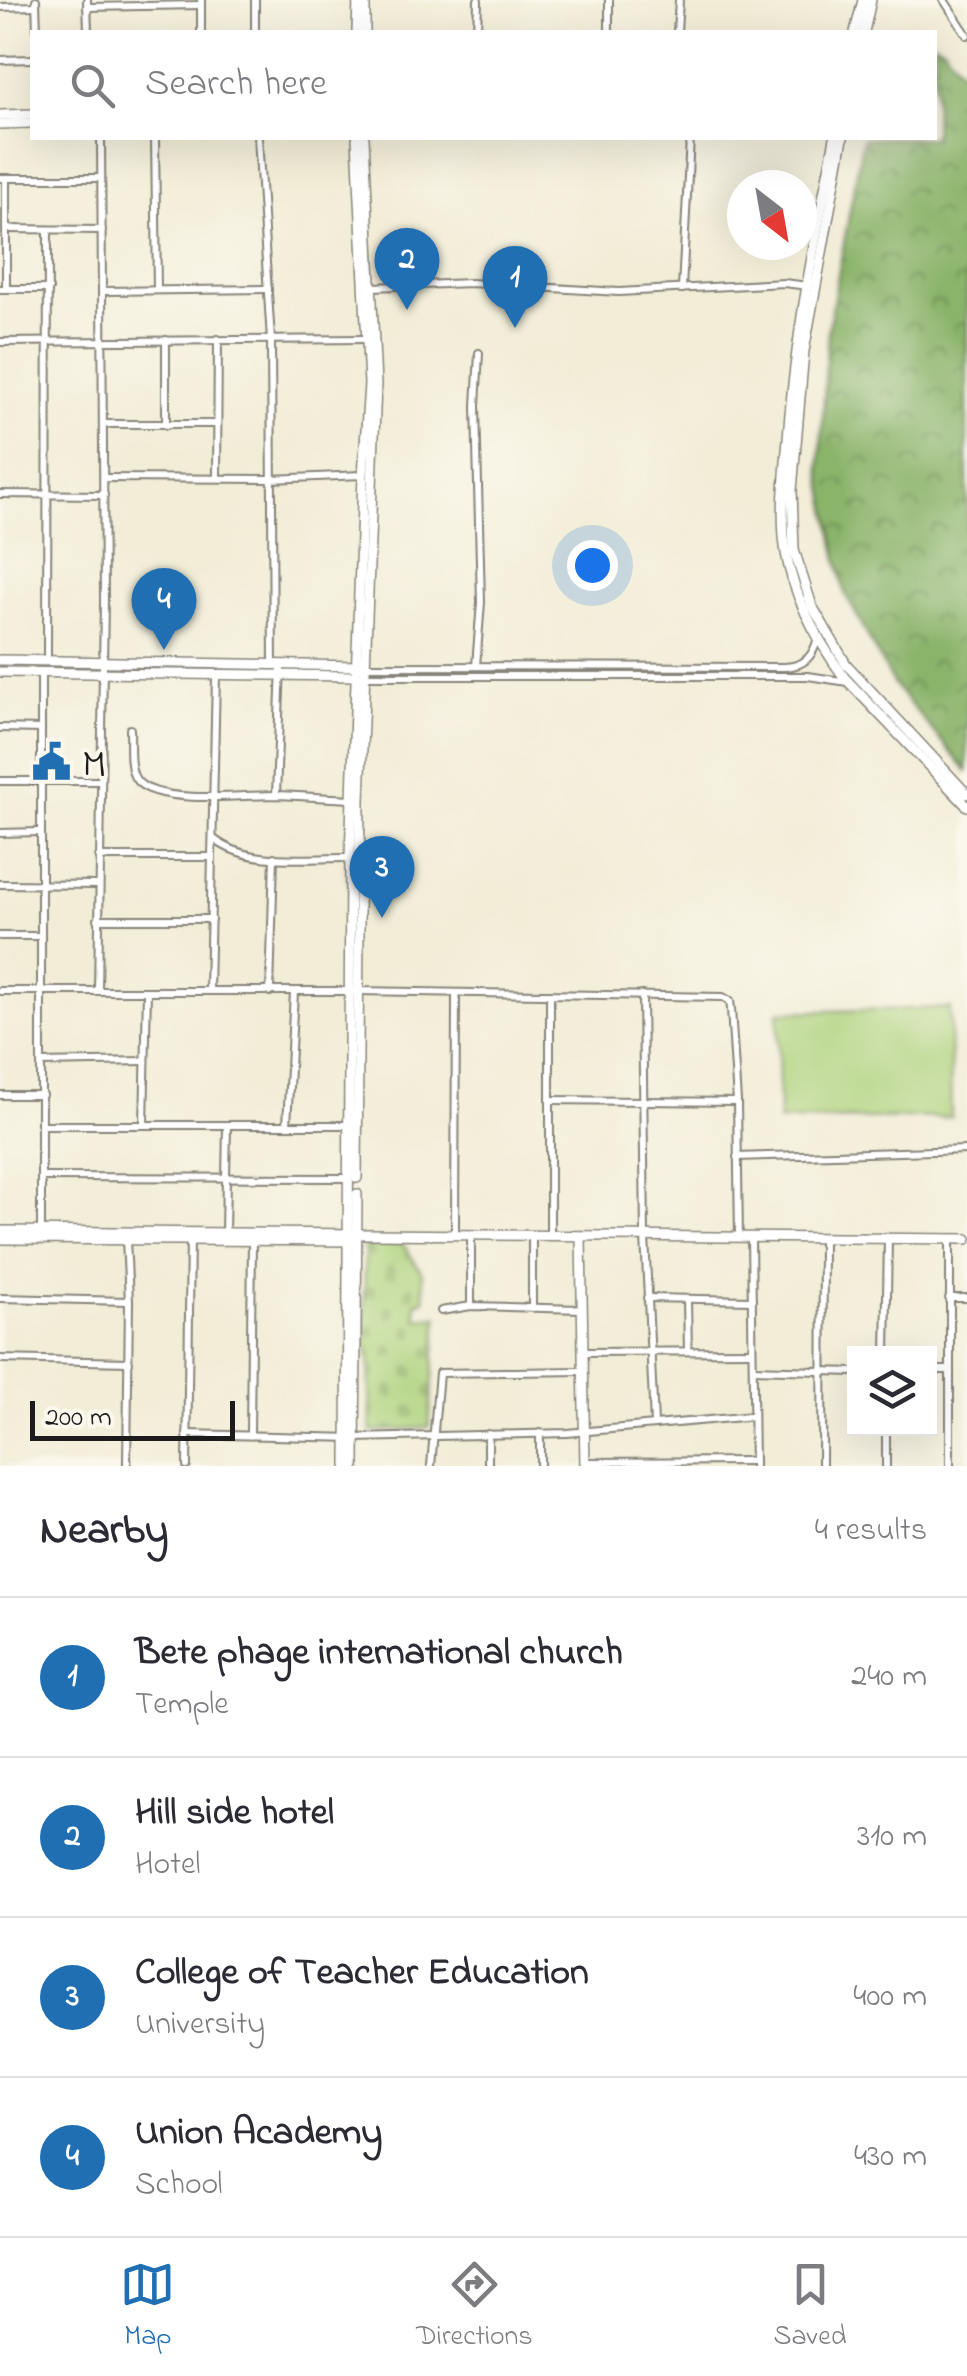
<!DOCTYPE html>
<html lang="en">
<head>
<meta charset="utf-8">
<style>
  :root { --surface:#fff; --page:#f7f7f7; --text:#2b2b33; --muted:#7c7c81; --line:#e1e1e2; --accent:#1f6fb2 }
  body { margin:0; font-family:"Indie Flower",sans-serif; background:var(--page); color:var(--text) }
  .controls { position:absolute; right:30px; bottom:30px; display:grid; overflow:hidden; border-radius:0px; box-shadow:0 10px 40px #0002 }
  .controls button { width:90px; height:90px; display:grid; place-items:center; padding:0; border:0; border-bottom:2px solid var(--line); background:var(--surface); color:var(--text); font:50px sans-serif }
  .compass { position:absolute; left:727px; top:170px; width:90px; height:90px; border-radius:50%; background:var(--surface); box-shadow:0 10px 40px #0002; rotate:149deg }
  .scale { position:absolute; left:30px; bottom:25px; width:205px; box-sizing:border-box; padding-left:10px; border:5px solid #1c1c1c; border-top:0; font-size:28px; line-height:35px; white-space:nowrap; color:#1c1c1c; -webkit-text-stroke:8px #fbf7ec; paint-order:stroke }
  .you { position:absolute; left:592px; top:565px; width:35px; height:35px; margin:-25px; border:8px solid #fff; border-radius:50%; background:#1a73e8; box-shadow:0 0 0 15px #1a73e833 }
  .badge { display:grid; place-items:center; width:65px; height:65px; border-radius:50%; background:var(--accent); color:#fff; font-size:32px; font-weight:700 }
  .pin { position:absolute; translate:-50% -82px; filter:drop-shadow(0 2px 5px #0008) }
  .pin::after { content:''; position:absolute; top:52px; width:35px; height:30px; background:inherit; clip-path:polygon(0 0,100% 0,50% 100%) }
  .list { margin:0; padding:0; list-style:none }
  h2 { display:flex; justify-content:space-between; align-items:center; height:130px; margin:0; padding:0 40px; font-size:42px }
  h2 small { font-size:32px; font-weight:400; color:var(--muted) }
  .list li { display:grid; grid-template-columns:65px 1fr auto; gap:30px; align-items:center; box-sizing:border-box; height:160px; padding:0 40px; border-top:2px solid var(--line) }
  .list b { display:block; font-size:38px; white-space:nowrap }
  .list p { margin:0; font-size:32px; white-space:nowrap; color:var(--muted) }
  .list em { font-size:32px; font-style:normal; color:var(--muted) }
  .icon { flex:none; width:55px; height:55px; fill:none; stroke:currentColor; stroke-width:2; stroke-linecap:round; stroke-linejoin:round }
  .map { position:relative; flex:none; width:967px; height:1466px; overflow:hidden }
  .search { position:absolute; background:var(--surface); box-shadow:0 10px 40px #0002; left:30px; right:30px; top:30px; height:110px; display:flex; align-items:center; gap:25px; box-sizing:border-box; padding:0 35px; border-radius:0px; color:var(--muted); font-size:38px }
  .sheet { height:770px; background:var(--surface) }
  nav { display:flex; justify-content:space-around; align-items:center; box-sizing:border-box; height:140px; border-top:2px solid var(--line); background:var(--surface); font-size:28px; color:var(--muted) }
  nav a { display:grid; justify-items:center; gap:5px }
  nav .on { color:var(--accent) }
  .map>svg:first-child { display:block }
</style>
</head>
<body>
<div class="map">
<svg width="967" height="1466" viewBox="0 0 967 1466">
  <defs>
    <pattern id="forest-crowns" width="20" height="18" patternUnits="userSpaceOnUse" patternTransform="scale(2.5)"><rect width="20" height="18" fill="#8ab46b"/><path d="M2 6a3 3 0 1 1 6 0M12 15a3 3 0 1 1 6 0" fill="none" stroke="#709257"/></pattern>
    <pattern id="cemetery-stones" width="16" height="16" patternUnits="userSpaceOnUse" patternTransform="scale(2.5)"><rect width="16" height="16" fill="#add27b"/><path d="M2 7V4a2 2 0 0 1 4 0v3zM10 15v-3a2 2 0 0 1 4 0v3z" fill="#94b46a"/></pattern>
  </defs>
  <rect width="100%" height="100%" fill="#fbf7ec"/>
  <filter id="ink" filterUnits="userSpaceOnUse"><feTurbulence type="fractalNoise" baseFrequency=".01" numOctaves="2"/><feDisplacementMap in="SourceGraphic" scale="20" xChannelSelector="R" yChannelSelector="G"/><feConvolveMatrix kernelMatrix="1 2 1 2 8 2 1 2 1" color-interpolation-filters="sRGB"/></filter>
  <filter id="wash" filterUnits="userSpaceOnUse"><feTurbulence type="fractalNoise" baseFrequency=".0048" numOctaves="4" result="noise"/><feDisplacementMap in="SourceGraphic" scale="40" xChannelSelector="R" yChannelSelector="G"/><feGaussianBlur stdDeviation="2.25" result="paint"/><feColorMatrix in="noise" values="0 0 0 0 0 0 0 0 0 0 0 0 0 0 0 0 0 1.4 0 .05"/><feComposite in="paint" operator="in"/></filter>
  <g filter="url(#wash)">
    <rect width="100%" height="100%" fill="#f2edd7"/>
    <path fill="#add27b" stroke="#64774c" stroke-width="2.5" d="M950,1008l1,109 -172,4 -1,-109z"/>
    <path fill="url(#forest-crowns)" stroke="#536844" stroke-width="2.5" d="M935,43l9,4 23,32v692l-73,-86 -50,-94 -24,-123 8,-138 35,-192h71z"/>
    <path fill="url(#cemetery-stones)" stroke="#64774c" stroke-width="2.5" d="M402,1243l20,30 3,27 -9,3 1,16 21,-2 -9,110 -58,5 -2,-80 -5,-11 1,-97z"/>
  </g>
  <g filter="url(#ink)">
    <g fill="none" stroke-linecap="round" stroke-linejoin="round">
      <defs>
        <g id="street">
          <path d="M36,0l1,32"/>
          <path d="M87,0l1,32"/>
          <path d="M201,0v32"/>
          <path d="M255,0v32"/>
          <path d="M944,0l23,35"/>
          <path d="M0,7l36,-1"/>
          <path d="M87,7l114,-2"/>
          <path d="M477,32l1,-32"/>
          <path d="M609,32v-32"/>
          <path d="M677,32l2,-32"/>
          <path d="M0,60l32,-1"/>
          <path d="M155,138l2,151"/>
          <path d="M258,138l13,202 2,326"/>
          <path d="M0,178h101"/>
          <path d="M7,229l95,1"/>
          <path d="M372,287l98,-4 149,9 165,-9 24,3"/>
          <path d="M0,289h49"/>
          <path d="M6,289v-111"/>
          <path d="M682,289l8,-151"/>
          <path d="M104,291l164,-2"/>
          <path d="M166,340v85"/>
          <path d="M0,342l366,-3"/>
          <path d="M103,424h114"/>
          <path d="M104,478l167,1 91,-4"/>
          <path d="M217,478l1,-139"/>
          <path d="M0,494l104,1"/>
          <path d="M47,661l1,-431"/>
          <path d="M365,666l420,1c20,-1 28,-11 33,-29"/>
          <path d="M476,666l5,-64 -5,-196 3,-53"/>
          <path d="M365,676h443l40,6"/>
          <path d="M0,728l41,1"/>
          <path d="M130,729c1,14 -3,42 8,53 24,23 106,13 138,13 26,1 52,3 78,4"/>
          <path d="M0,781h99"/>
          <path d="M276,795l5,-130"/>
          <path d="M0,833l40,-1"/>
          <path d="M214,839c35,28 95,18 138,19"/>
          <path d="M99,857h113"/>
          <path d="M0,884l99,1"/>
          <path d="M98,919h113"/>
          <path d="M0,936h40"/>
          <path d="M0,991h357l366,6 7,4 1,8 6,93 2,135"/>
          <path d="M98,991l6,-389 -3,-464"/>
          <path d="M209,991l7,-315"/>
          <path d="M270,992l4,-135"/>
          <path d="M550,994v242"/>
          <path d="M642,995l3,241 9,188"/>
          <path d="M41,1063l104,-2"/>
          <path d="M0,1095h42"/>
          <path d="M550,1100l187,2"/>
          <path d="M42,1125h307"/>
          <path d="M144,1125l3,-134"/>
          <path d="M287,1125l7,-133"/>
          <path d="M737,1157l230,-7"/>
          <path d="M41,1177l308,1"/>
          <path d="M41,1232v-559"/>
          <path d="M225,1232l2,-107"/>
          <path d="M455,1234l1,-241"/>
          <path d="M532,1236v72"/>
          <path d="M751,1237l3,229"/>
          <path d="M126,1239l3,62 -2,165"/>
          <path d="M950,1239v227"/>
          <path d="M0,1298l129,3"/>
          <path d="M647,1298l105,2"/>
          <path d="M949,1298h18"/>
          <path d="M687,1300l1,51"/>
          <path d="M471,1306v-72"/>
          <path d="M441,1311l30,-5 111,3"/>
          <path d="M583,1352l169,-1"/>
          <path d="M886,1354l2,-116"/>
          <path d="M0,1359l129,3"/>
          <path d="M753,1369l101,3"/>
          <path d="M930,1370h20"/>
          <path d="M886,1428v38"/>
          <path d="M540,1433v33"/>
          <path d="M187,1434l168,4 212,-5 186,-17"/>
          <path d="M488,1434v32"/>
          <path d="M250,1435l2,-195"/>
          <path d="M585,1462l169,-1"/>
          <path d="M187,1466l3,-229"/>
          <path d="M431,1466l8,-93 143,-2"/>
          <path d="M822,1466l1,-229"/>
        </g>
        <g id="secondary">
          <path d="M357,32l1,-32"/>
          <path d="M365,32v-32"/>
          <path d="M855,32l8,-32"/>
          <path d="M864,32l7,-32"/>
          <path d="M0,115l32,-1"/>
          <path d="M0,124l32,-1"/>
          <path d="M835,138c-20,100 -40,199 -47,301 -3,38 -8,77 -2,114 8,45 32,88 58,124l123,129"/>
          <path d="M843,138l-39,213 -12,139 2,60 18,56 34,58 121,130"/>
          <path d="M0,660l362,6"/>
          <path d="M0,672l357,4"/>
          <path d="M357,1178l3,-378 16,-416 -12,-246"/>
          <path d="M0,1231l967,8"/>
          <path d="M581,1237l4,229"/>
          <path d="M0,1239l354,2"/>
          <path d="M347,1466l3,-608 13,-383 6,-91 -12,-246"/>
          <path d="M355,1466l2,-272"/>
        </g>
      </defs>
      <use href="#street" stroke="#87847a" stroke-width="10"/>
      <use href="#secondary" stroke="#87847a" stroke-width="12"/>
      <use href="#street" stroke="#fff" stroke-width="6"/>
      <use href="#secondary" stroke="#fff" stroke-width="9"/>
    </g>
  </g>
  <defs>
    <symbol id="civic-bare" viewBox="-9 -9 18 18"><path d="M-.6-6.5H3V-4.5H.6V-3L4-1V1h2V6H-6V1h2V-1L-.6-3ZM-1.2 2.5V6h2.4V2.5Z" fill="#1f6fb2" stroke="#fbf7ec" stroke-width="2.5" paint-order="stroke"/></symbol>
  </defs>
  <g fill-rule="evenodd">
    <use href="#civic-bare" x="24" y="734" width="55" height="55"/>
  </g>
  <g text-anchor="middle" stroke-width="8" stroke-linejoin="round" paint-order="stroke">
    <g font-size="40" fill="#1c1c1c" stroke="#fbf7ec" text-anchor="start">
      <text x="82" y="776">M</text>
    </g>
  </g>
</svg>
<div class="controls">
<button><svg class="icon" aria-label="layers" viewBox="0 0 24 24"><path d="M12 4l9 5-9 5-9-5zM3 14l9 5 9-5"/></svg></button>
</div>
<svg class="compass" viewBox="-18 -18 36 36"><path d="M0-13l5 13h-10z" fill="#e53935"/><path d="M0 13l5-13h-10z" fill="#7c7c81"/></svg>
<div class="scale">200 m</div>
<div class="you"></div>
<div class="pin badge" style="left:515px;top:328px">1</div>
<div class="pin badge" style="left:407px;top:310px">2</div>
<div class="pin badge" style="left:382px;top:918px">3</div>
<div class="pin badge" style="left:164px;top:650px">4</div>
<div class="search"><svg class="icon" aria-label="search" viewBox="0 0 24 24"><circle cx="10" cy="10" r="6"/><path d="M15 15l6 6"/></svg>Search here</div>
</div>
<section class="sheet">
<h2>Nearby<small>4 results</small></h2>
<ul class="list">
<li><span class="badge">1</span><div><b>Bete phage international church</b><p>Temple</p></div><em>240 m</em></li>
<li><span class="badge">2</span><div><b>Hill side hotel</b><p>Hotel</p></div><em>310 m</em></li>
<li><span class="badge">3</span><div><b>College of Teacher Education</b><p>University</p></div><em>400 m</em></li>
<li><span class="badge">4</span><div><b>Union Academy</b><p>School</p></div><em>430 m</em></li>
</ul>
</section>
<nav>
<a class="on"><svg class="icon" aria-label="map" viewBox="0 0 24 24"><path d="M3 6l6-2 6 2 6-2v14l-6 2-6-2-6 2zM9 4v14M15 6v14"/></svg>Map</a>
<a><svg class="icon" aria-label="directions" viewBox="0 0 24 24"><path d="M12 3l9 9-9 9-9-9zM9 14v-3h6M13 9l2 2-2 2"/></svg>Directions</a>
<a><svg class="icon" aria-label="saved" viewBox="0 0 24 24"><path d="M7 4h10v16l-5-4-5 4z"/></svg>Saved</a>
</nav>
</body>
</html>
